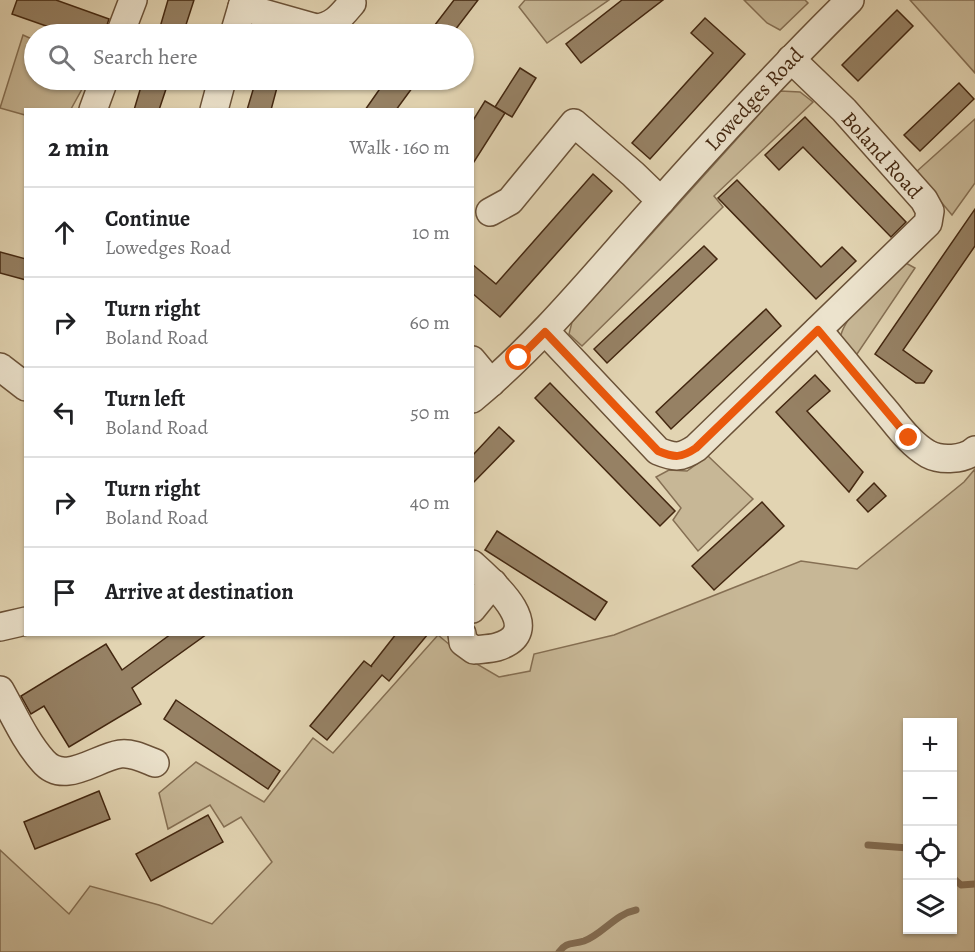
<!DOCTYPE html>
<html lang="en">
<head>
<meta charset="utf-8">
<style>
  :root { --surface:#fff; --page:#f2f2f2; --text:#202124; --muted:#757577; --line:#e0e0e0 }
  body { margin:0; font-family:Alegreya,serif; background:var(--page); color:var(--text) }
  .controls { position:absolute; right:18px; bottom:18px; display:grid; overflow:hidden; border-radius:0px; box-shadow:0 2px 4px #0004 }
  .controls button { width:54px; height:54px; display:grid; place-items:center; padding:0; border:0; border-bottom:2px solid var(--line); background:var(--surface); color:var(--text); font:30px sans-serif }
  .stop { position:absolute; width:18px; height:18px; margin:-14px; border:4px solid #ea580c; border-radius:50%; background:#fff }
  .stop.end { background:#ea580c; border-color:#fff; box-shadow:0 2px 6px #0008 }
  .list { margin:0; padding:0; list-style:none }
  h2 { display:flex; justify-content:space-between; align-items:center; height:78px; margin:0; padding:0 24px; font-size:26px }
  h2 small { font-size:20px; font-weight:400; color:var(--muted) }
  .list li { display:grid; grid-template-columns:39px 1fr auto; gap:18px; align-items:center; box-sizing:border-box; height:90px; padding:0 24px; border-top:2px solid var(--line) }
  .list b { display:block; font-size:22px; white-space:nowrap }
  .list p { margin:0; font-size:20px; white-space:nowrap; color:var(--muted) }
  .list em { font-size:20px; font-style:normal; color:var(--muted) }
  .icon { flex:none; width:33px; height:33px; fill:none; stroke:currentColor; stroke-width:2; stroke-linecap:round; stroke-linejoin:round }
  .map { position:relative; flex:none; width:975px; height:952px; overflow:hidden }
  .search { position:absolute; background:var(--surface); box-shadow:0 2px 4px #0004; left:24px; top:24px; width:450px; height:66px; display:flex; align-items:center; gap:15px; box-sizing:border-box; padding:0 21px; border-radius:33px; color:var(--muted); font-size:22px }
  .panel { position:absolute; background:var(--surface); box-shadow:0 2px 4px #0004; left:24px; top:108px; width:450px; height:528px; border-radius:0px }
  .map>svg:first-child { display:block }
</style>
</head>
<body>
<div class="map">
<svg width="975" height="952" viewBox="0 0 975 952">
  <rect width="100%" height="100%" fill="#e2d4b2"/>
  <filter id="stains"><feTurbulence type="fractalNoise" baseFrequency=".00333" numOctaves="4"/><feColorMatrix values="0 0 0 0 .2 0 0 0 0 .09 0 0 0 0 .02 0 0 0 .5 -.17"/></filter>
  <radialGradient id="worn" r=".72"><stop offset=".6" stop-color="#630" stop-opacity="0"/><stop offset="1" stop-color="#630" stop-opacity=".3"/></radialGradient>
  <g fill="#c7b796" stroke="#856f53" stroke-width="1.5" fill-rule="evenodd">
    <path d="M525,0h84l-62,43 -28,-36z"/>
    <path d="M744,0h61l3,3 -28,27 -13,-7z"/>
    <path d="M910,0h65v73z"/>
    <path d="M23,35l11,5v40h53l-16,29 -45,1 -1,5 -25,-7z"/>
    <path d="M780,91l20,1 13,10 -99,94 9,11 -141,139 -13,-12 3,-12z"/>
    <path d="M975,119v64l-23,32 -36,-43z"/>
    <path d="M904,262l11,6 -60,89 -15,-18c4,-26 44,-57 64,-77z"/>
    <path d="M708,456l45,43 -55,52 -25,-31 8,-12 -25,-31 13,-7 18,1z"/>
    <path d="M975,469v483h-975v-102l69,64 21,-28 69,19 53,19 60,-62 -31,-45 -17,10 -14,-22 -42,24 -9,-36 37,-31 68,40 49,-64 20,15 105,-118 25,21 36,21 31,-6 4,-17 80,-19 187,-74 56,8 107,-87zM908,722h44v208h-44z"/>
  </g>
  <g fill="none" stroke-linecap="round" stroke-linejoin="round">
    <g stroke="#826b50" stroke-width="7">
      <path d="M868,845l40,3"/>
      <path d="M952,877l9,8 14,-1"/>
      <path d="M559,952c8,-11 13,-7 25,-11 19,-7 31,-27 52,-31"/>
    </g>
  </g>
  <g fill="#968164" stroke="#432710" stroke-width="1.5">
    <path d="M17,0h39l53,19 -5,15h-35l-57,-20z"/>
    <path d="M168,0h26l-11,34h-25z"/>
    <path d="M454,0h24l-26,34h-24z"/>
    <path d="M622,0h41l-82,63 -15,-19z"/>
    <path d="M897,10l16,16 -55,55 -16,-16z"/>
    <path d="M705,18l40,36 -95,105 -18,-16 81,-90 -22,-20z"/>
    <path d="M520,68l16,10 -24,39 -17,-10z"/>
    <path d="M143,80h26l-10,30h-25z"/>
    <path d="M256,80h23l-8,30h-24z"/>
    <path d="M386,80h32l-22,30h-31z"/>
    <path d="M959,83l15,16 -54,52 -16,-16z"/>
    <path d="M485,101l20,12 -33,52v-43z"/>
    <path d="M805,117l101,105 -15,15 -88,-90 -24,23 -14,-15z"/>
    <path d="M593,174l19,17 -112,126 -28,-24v-29l24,20z"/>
    <path d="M737,180l84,87 21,-20 14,14 -40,38 -98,-101z"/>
    <path d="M975,209v37l-72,104 29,21 -8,12h-8l-41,-29z"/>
    <path d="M704,246l13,13 -110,104 -13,-14z"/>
    <path d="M0,252l26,7v21l-26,-7z"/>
    <path d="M766,309l15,17 -110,103 -15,-17z"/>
    <path d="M815,375l15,16 -23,20 56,61 -14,20 -73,-80z"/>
    <path d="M550,383l125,128 -15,15 -125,-128z"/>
    <path d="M499,427l15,14 -42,43v-28z"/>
    <path d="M874,483l12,13 -18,16 -11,-12z"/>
    <path d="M762,502l22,24 -70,64 -22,-24z"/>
    <path d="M497,531l110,71 -12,18 -110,-70z"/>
    <path d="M171,634h36l-75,54 9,16 -72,43 -25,-41 -13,8 -10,-18 85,-52 16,26z"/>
    <path d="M396,634h32l-39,47 -7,-6 -55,65 -17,-14 54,-65 8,6 -1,-1z"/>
    <path d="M176,700l104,71 -12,18 -104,-70z"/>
    <path d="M99,791l11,28 -75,30 -11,-27z"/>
    <path d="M208,815l15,27 -72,39 -15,-27z"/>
  </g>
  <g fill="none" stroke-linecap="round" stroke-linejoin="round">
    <defs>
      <g id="minor">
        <path d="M242,7l74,21c18,-2 25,-12 36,-25"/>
        <path d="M120,34l13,-34"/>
        <path d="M234,34l10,-34"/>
        <path d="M93,110l11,-30"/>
        <path d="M214,110l8,-30"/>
        <path d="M490,212l20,-11 64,-78 59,51 28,27"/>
        <path d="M818,330c22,26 43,52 65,78 13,15 26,35 45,46 13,7 36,6 47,-4"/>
        <path d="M545,331l113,120c17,7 23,7 38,-3l232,-225 2,-12 -6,-11 -80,-90 -53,-51"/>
        <path d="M472,360l19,23"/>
        <path d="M0,367l26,20"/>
        <path id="s1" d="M472,399c64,-53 116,-116 170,-177 67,-76 136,-151 208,-222"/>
        <path d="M472,609l21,-26"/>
        <path d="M0,627l26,-6"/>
        <path d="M462,634l1,8 11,8c7,-1 16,-1 23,-3 52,-16 -5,-65 -25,-83"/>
        <path d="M0,690c13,23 25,51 43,71 21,25 52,-3 77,-7 11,-2 25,5 35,9"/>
      </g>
    </defs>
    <use href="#minor" stroke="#6b5238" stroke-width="30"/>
    <use href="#minor" stroke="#ece3cd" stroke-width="27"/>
  </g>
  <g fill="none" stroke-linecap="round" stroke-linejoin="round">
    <path stroke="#ea580c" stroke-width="8" d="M519,358l26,-26 113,119c17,7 23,7 38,-3l122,-118 91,108"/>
  </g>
  <g text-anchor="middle" stroke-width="4.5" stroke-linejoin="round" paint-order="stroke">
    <g font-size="21" fill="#432710" stroke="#ece3cd">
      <text dy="7" stroke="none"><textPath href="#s1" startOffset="412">Lowedges Road</textPath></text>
      <text transform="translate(882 155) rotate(48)" y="7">Boland Road</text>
    </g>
  </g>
  <rect width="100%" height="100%" filter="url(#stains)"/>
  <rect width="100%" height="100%" fill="url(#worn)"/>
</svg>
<div class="controls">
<button>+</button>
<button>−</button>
<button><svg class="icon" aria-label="locate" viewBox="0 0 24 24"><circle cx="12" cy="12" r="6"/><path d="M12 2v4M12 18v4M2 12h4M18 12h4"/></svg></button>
<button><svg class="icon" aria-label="layers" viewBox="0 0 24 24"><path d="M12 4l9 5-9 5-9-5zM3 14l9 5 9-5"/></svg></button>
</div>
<div class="stop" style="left:519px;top:358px"></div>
<div class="stop end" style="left:909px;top:438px"></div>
<div class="search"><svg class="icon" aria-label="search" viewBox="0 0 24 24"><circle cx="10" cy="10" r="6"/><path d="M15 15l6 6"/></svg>Search here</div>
<section class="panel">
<h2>2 min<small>Walk · 160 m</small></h2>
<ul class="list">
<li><svg class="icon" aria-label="ahead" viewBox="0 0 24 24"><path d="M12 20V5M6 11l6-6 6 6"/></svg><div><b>Continue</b><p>Lowedges Road</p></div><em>10 m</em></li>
<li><svg class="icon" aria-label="right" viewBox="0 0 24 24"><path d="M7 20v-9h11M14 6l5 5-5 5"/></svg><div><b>Turn right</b><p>Boland Road</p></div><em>60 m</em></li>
<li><svg class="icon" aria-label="left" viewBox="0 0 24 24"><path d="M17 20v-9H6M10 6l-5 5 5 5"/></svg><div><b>Turn left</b><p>Boland Road</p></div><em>50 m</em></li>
<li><svg class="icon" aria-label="right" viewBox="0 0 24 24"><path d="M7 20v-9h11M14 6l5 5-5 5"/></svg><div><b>Turn right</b><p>Boland Road</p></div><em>40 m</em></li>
<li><svg class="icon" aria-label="arrive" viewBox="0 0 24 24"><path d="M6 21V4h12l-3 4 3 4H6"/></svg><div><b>Arrive at destination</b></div></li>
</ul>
</section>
</div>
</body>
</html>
